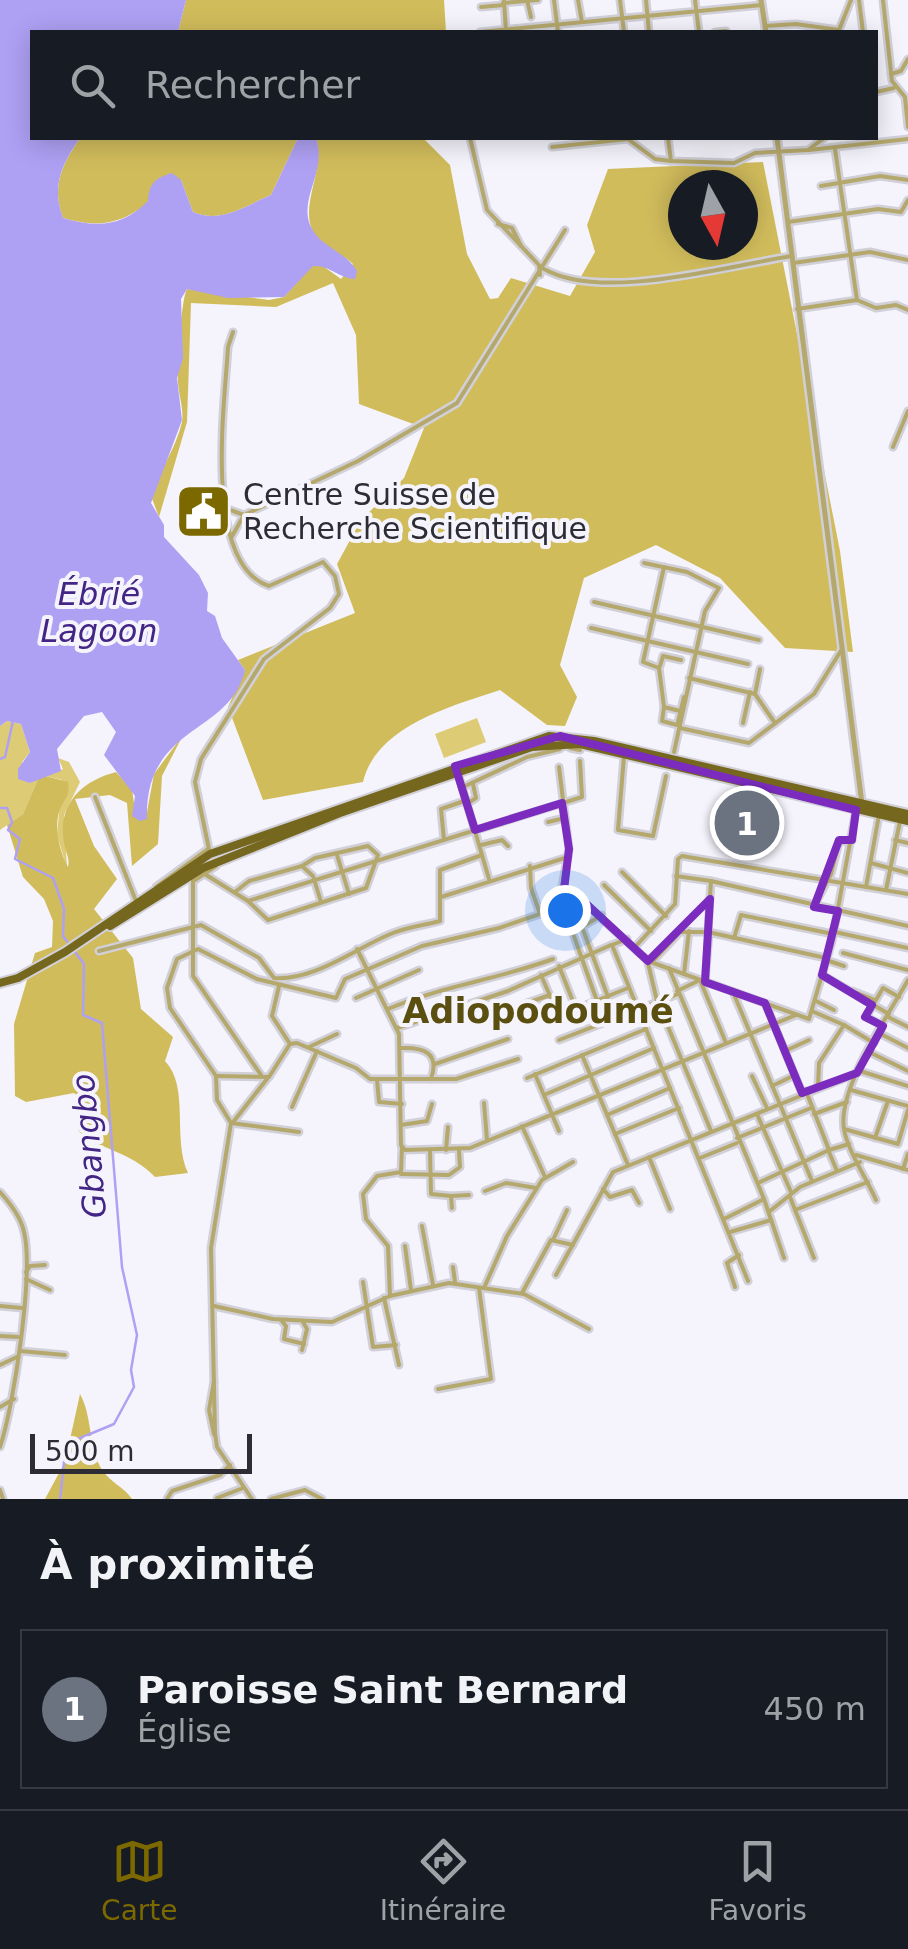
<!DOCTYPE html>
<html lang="fr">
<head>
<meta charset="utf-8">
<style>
  :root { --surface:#171b24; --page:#20242c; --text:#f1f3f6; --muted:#9ea1a6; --line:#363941; --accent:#7b6900 }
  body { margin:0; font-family:"DejaVu Sans",sans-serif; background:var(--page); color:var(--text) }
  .compass { position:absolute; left:668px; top:170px; width:90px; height:90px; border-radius:50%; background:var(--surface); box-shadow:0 5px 25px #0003; rotate:172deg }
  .scale { position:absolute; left:30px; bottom:25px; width:222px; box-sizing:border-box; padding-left:10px; border:5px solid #2d2c34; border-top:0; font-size:28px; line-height:35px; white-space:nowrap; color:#2d2c34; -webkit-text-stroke:8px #f5f4fc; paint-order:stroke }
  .you { position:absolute; left:565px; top:910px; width:35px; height:35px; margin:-25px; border:8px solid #fff; border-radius:50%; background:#1a73e8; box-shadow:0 0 0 15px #1a73e833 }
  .badge { display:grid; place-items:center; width:65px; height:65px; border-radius:50%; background:var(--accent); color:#fff; font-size:32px; font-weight:700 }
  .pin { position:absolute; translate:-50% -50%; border:5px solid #fff; box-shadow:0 2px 10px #0006 }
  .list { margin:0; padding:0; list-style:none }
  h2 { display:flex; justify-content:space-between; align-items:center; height:130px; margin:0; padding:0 40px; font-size:42px }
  h2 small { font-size:32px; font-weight:400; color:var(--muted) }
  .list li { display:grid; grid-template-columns:65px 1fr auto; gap:30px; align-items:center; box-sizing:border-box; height:160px; margin:0 20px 20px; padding:0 20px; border:2px solid var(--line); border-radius:0px }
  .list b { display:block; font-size:38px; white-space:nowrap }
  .list p { margin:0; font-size:32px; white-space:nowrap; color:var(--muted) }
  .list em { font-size:32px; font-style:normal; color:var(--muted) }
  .icon { flex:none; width:55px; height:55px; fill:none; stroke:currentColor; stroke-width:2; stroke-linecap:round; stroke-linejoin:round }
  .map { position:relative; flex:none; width:908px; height:1499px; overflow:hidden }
  .search { position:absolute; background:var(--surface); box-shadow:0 5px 25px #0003; left:30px; right:30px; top:30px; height:110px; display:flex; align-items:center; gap:25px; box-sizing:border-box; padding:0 35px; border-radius:0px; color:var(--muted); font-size:38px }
  .sheet { height:310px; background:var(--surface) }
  nav { display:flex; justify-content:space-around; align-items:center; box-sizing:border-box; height:140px; border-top:2px solid var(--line); background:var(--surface); font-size:28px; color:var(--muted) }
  nav a { display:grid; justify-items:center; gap:5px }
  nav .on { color:var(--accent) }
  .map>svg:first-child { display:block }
</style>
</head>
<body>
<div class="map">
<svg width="908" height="1499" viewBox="0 0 908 1499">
  <rect width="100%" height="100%" fill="#f5f4fc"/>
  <g fill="#decb76">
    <path d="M477,718l9,24 -42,16 -9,-24z"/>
    <path d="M7,721l14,3 9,28 -8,10 8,21 8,-4 -15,35 -23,16v-104z"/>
    <path d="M58,758l11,4 11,20 -16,33 3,53 -10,-33 5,-55 -17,-4 18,-7z"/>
  </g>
  <g fill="#d1bc5c" fill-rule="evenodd">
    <path d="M186,0h258l2,32h-268z"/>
    <path d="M80,138h218l-27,57c-26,11 -51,29 -78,17l-12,-32c-45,29 -60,55 -118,38 -12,-32 -1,-53 17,-80z"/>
    <path d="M316,138h107l27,27 17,89 23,45 8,-1 13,-20 59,18 25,-44 -8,-27 21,-56 155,-7 77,389 13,101 -68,-4 -65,-70 -64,-33 -72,33 -24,87 17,32 -12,29 -18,-1 -47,-35c-48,16 -124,36 -137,92l-100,18 -35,-93 17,-37 -7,-10 117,-47 -18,-49 24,-44 43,-42 20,-50 -65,-24 -3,-69 -23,-52 -57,24 -85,-4 -4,119 -28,95 -8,-21c8,-26 25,-47 31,-74 2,-12 -3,-26 -4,-39 -1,-14 3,-84 9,-94l82,11 15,-3 28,-31h11l18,13 12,-15c-10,-9 -25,-15 -34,-24 -26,-28 8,-67 -3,-102zM683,185h60v60h-60z"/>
    <path d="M183,735l-21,41 -4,68 -26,22 -5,-63 -17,-8 -35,4 19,47 23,33 -23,30 39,49 8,51 32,28 -8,24c25,26 7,77 23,112l-33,4c-25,-27 -63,-29 -77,-47l4,-30 -8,-7 -48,9 -11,-6 -1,-72 21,-71 17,-6 1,-26 -9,-22 -21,-22 -16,-52 16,-11 15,-35 7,-3 23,6c3,13 -5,18 -9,30 -5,18 1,40 9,55 2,-10 -2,-13 -4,-24 -7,-38 17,-62 52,-71l16,17 3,21 12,2 7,-38z"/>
    <path d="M80,1394c13,23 8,56 23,77 7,11 21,16 29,28h-87l20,-37z"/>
  </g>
  <path fill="#aea0f3" d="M0,0h186l-8,32h-146v106h48c-18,26 -29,48 -17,80 34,10 59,9 85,-17 1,-18 7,-23 24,-28l9,7 12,32c27,12 52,-6 78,-17l27,-57h18c11,33 -15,56 -7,84 8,25 36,28 48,49l-2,8c-17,-1 -25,-14 -42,-13l-29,31 -56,1 -41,-9 -6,10 2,59 -6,20 5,42 -31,83 13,22v12l35,38 9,18 -1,18 8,5 7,22 23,32c-14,65 -101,54 -98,149l-7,2 -8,-5 3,-20 -31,-41 12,-23 -14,-20 -18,4 -27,33 4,22 -31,12 -12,-4v-10l12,-17 -9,-28 -14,-3 -7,5z"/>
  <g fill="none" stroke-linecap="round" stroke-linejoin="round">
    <g stroke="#aea0f3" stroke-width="2.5">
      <path d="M0,759l5,-2 8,-36"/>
      <path d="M0,808h7l5,14 -4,8 12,9 -5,20 38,19 11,31 -1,27 21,28 -1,51 19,8 20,244 15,68 -6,35 3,17 -20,37 -48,20 -6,55"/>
    </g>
    <defs>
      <g id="minor">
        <path d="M504,0l2,32"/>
        <path d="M527,0l4,17"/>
        <path d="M554,0l4,32"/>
        <path d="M578,0l4,22"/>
        <path d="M620,0l4,32"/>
        <path d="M646,0l3,32"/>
        <path d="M695,0l4,32"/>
        <path d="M859,0l4,32"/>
        <path d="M883,0l9,81 13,16 3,30"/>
        <path d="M503,3l35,-3"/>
        <path d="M481,7l23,-2"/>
        <path d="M765,26l31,-2 43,6 12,-30"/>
        <path d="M480,32l282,-27"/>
        <path d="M715,32l11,-1"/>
        <path d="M891,74l10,-3 7,-12"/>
        <path d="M876,92l18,-4"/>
        <path d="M470,138l17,72 52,55 1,10"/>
        <path d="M668,138l3,23 63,2 21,-10 53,-3 16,-12"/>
        <path d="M552,147l76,-8 27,20 16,2"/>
        <path d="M835,149l22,151"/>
        <path d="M809,150l99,-11"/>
        <path d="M821,186l59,-10 28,4"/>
        <path d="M788,222l90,-13 23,3 7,-12"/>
        <path d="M498,224l14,4 9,18"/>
        <path d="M793,263l77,-11 38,8"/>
        <path d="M544,269c58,33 182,-3 248,-13"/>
        <path d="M797,309l60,-9 19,8 20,-3 12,5"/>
        <path d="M893,447l15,-36"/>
        <path d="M225,508l19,7"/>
        <path d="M231,538l13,-23 114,-54 99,-58 108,-173"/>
        <path d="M644,563l43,9 32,16 -14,23 -31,141"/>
        <path d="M664,567l-21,95 16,6 5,39 16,4"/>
        <path d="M594,602l165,38"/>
        <path d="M591,628l157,36"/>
        <path d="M660,666l3,-10 18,4"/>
        <path d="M689,678l66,16 20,29"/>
        <path d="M755,694l5,-25"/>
        <path d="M664,707l-2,14 15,4"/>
        <path d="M678,722l6,-25"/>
        <path d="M743,723l7,-31"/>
        <path d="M680,728l69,15 65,-49 28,-45"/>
        <path d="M570,748l10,2"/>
        <path d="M624,756l-6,74 35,6 13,-60"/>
        <path d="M559,767l10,82 -9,48 37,104"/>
        <path d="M458,773l31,106"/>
        <path d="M463,787l64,-30 33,-8"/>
        <path d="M95,797l41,104"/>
        <path d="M468,803l8,-5 -3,-14"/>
        <path d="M548,822l17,-4"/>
        <path d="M444,840l-3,-31 26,-9"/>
        <path d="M895,840l13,3"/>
        <path d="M481,845l21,-5 6,6"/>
        <path d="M210,854l-15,-72 6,-23 63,-100 66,-51 9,-14 -4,-18 -12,-14 -54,24c-67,-22 -44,-184 -41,-239l5,-15"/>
        <path d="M337,855l12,39"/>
        <path d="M871,863l37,10"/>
        <path d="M530,866l1,22 9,26"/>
        <path d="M622,872l44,44"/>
        <path d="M203,873l45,28 20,19 98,-32 12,-33 -10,-9 -53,12 -13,8"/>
        <path d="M676,876l35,5"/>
        <path d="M193,877v99l68,99"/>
        <path d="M195,880l21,-14"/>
        <path d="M604,885l47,46"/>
        <path d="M156,887l52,-38"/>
        <path d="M866,887l13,-72"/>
        <path d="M886,890l14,-69"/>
        <path d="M235,892l14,-11 53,-15 11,10 8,26"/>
        <path d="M441,897l127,-40"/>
        <path d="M248,901l334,-104 -2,-36"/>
        <path d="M814,906l17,-32 8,-32 13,-2"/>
        <path d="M602,915l-20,12 26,70"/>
        <path d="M835,932l73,16"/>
        <path d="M734,938l7,-23 92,19"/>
        <path d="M627,939l-15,6 136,336"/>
        <path d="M635,947l40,-43 3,-45 4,-3 226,38"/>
        <path d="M357,949l42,85 2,111 4,5 65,-2 326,-133"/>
        <path d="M99,951l102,-26 58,33 15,20c41,3 83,-31 119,-45 15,-6 32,-8 47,-12v-51l42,-15"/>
        <path d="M843,953l65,17"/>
        <path d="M826,958l-118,-26 3,-51 197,45"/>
        <path d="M826,960l18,6"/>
        <path d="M652,962l28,-30h28"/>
        <path d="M648,963l9,38"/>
        <path d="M559,966l17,43 52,-21"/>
        <path d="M669,968l95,231 20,59"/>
        <path d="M684,974l5,-43"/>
        <path d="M541,975l19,44"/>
        <path d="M822,975l67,39"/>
        <path d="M705,982l4,-50"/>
        <path d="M279,986l-7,30 18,28"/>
        <path d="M677,991l23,-11 26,63"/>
        <path d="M852,991l23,9"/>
        <path d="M733,992l79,189"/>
        <path d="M356,998l63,-28"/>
        <path d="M816,1001l18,9"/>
        <path d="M524,1004l26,-9"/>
        <path d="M766,1005l36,88"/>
        <path d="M388,1009c54,-23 111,-30 165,-50"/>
        <path d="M662,1012l49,119"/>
        <path d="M814,1012l30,13 -25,38 -1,23"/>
        <path d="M888,1017l20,10"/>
        <path d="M844,1025l30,18"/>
        <path d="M882,1025l-16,-8 17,-29 16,9"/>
        <path d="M397,1028l111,-37 103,-46"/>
        <path d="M879,1033l29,15"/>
        <path d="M559,1040l119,-46"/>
        <path d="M309,1047l28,-13"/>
        <path d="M785,1051l24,-11"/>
        <path d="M869,1052l39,19"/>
        <path d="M582,1055l46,110"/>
        <path d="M435,1064l73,-25"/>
        <path d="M860,1071l48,15"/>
        <path d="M535,1074l24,57"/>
        <path d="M216,1076l53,1 21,-33 7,-1 59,25 14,11h61c9,-26 -7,-32 -30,-31"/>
        <path d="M752,1076l15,32"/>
        <path d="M527,1078l119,-49"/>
        <path d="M431,1079h25l62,-20"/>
        <path d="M377,1080l2,22 23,2"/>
        <path d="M772,1086l23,-11"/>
        <path d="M851,1090l57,16"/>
        <path d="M806,1091l23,59 20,-6"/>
        <path d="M544,1095l110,-47"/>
        <path d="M484,1103l3,37"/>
        <path d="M292,1107l25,-56"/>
        <path d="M757,1114l34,78"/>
        <path d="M814,1114l33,-12"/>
        <path d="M607,1115l63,-27"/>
        <path d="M234,1121l33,-42"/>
        <path d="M231,1123l68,9"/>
        <path d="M401,1125l26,-4 5,-17"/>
        <path d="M522,1126l23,51"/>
        <path d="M844,1129l54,15 10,-34"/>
        <path d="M615,1134l64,-26"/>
        <path d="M737,1138l74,-30"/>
        <path d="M875,1138l13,-37"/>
        <path d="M430,1150l1,44 20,2"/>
        <path d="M446,1150l2,-23"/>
        <path d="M829,1152l8,19"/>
        <path d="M856,1155l52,15"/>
        <path d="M649,1157l21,52"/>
        <path d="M700,1158l37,-15"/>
        <path d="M903,1169l5,-15"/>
        <path d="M401,1174l48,1 11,-8 -1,-16"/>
        <path d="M758,1183l71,-33"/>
        <path d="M603,1189l7,8 22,-7 7,13"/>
        <path d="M485,1191l21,-8 30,5"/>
        <path d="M0,1192c10,11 21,25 24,40 10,40 -10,174 -24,215"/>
        <path d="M790,1197l24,61"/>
        <path d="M876,1200c-9,-21 -28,-48 -32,-71 -7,-40 44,-113 64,-149"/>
        <path d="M452,1208l-1,-12 18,-1"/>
        <path d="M795,1210l73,-28"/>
        <path d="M770,1211l30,-24 60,-25"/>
        <path d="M724,1219l40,-20"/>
        <path d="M422,1226l11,59"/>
        <path d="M730,1232l41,-12"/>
        <path d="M553,1240l14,-30"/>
        <path d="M405,1246l6,44"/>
        <path d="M453,1267l2,15"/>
        <path d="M26,1272l4,-6 15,-1"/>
        <path d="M556,1275l57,-103 244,-99"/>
        <path d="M26,1279l24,11"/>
        <path d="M363,1282l10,65 23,-2"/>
        <path d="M735,1287l-8,-24 12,-8"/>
        <path d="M484,1288l23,-52 35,-56 31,-18"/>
        <path d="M522,1293l29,-53 22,5"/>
        <path d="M390,1296l-2,-50 -22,-27 -3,-25 14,-18 24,-4 1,-25"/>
        <path d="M384,1298l15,67"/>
        <path d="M0,1306l22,2"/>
        <path d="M214,1306l59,13 59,3 58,-26 59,-13 75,11 65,35"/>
        <path d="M281,1320l5,6 -2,13 20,5"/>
        <path d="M0,1336l18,1"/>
        <path d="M302,1350l5,-21 -4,-7"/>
        <path d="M20,1351l45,4"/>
        <path d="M0,1365l17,-8"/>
        <path d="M214,1381l-5,29 5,24"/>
        <path d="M438,1389l53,-10 -12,-91"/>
        <path d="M0,1407l14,-8"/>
        <path d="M0,1490l3,9"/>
        <path d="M217,1498l26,-10"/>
        <path d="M167,1499l5,-8 48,-16 10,-10"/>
        <path d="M252,1499l-35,-52 -2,-14 -4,-185 20,-125 -14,-23 -1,-24 -46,-68 -3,-20 10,-29 21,-10 59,30 79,19 9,-19 77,-33 77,-18 82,-28 67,61 161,58 23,-78 24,-131"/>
        <path d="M271,1499l34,-9 17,9"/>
      </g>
      <g id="tertiary">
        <path d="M761,0l5,32"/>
        <path d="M777,138l85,666"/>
      </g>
      <g id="primary">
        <path d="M110,926l93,-58 137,-55 192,-66 48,-3 328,77"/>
        <path d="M0,983l18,-5 47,-26 145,-98 339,-118 45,5 314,73"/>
      </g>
    </defs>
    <use href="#minor" stroke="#d1d0d8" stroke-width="9"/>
    <use href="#tertiary" stroke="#d1d0d8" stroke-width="10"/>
    <use href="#primary" stroke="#d1d0d8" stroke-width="12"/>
    <use href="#minor" stroke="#b5a86c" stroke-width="4"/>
    <use href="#tertiary" stroke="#b5a86c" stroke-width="5"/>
    <use href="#primary" stroke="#76671f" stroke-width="8"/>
  </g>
  <path fill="none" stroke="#7b2cbf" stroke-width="8" stroke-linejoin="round" d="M560,736l296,74 -4,30h-13l-25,67 24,4 -16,64 50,30 -7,12 18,9 -26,47 -55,20 -37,-90 -60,-21 5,-83 -62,62 -67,-62 -19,7 7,-57 -7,-46 -87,27 -20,-64z"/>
  <defs>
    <symbol id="civic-square" viewBox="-11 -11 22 22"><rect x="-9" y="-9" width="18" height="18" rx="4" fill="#7b6900" stroke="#f5f4fc"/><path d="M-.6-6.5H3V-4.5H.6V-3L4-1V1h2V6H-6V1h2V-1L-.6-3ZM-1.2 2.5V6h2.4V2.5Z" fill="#fff"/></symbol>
  </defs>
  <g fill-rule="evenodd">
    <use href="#civic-square" x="172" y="480" width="63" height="63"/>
  </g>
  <g text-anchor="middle" stroke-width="8" stroke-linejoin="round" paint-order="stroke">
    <g font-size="30" fill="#2d2c34" stroke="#f5f4fc" text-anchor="start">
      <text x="243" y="505">Centre Suisse de<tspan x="243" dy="34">Recherche Scientifique</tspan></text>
    </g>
    <g font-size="32" font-style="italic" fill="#422584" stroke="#f5f4fc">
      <text x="99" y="605">Ébrié<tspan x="99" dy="37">Lagoon</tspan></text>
      <text transform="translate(89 1146) rotate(-95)" y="11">Gbangbo</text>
    </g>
    <g font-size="35" font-weight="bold" fill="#5b4f10" stroke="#f5f4fc">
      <text x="538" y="1023">Adiopodoumé</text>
    </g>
  </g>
</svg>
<svg class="compass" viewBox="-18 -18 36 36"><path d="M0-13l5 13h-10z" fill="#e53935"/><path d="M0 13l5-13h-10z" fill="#9ea1a6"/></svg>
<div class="scale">500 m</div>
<div class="you"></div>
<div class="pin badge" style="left:747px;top:823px;background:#6b7280">1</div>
<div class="search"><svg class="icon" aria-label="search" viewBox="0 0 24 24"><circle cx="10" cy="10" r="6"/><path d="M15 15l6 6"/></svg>Rechercher</div>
</div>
<section class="sheet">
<h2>À proximité<small></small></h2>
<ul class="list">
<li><span class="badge" style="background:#6b7280">1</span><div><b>Paroisse Saint Bernard</b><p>Église</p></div><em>450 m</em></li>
</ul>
</section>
<nav>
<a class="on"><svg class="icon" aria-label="map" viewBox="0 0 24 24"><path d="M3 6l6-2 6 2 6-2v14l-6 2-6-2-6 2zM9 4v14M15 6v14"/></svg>Carte</a>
<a><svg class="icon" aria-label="directions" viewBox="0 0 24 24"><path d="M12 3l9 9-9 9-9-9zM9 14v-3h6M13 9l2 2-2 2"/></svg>Itinéraire</a>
<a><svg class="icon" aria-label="saved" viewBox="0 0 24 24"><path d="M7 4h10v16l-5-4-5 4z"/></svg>Favoris</a>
</nav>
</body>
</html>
